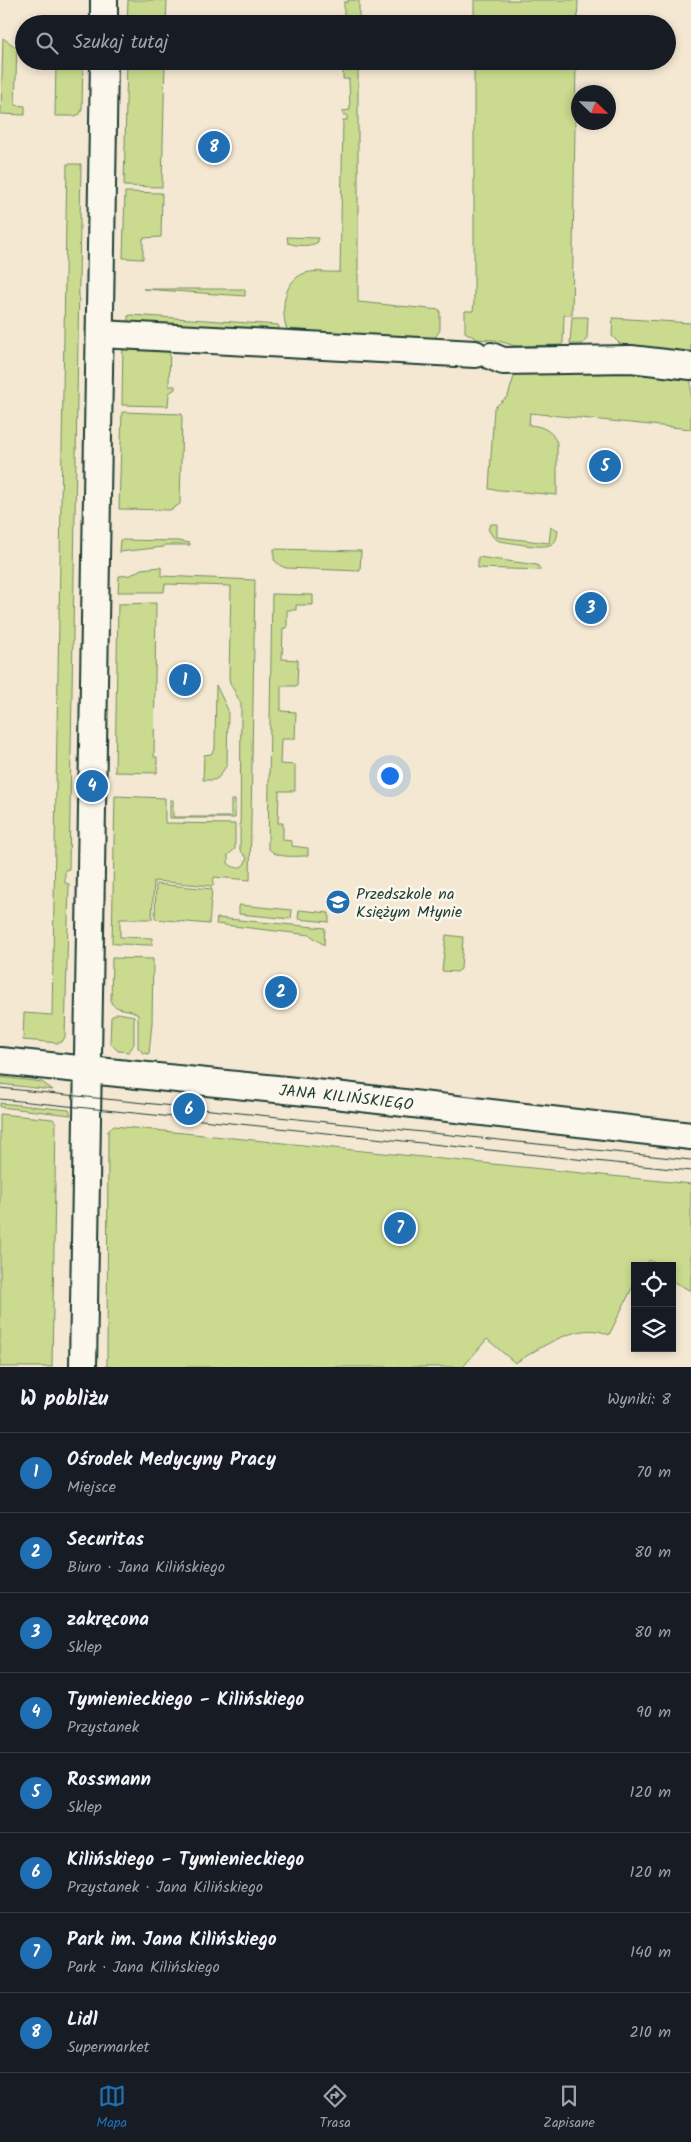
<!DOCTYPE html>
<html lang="pl">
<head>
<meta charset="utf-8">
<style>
  :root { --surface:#171b24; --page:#242831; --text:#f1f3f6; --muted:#9ea1a6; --line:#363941; --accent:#1f6fb2 }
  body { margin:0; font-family:Kalam,sans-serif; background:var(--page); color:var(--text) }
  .controls { position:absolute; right:15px; bottom:15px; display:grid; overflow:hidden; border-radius:0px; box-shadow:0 2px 8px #0003 }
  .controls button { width:45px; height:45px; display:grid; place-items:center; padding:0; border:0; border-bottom:1px solid var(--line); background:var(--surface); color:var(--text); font:25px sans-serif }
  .compass { position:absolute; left:571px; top:85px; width:45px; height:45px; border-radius:50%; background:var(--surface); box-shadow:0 2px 8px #0003; rotate:113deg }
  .you { position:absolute; left:389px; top:775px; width:18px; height:18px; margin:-12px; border:4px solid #fff; border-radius:50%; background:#1a73e8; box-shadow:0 0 0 8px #1a73e833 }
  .badge { display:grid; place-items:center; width:32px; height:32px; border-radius:50%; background:var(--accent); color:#fff; font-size:16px; font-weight:700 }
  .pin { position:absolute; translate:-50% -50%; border:2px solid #fff; box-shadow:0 1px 5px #0006 }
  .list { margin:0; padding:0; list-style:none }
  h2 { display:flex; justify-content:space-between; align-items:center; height:65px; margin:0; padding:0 20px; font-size:21px }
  h2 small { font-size:16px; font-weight:400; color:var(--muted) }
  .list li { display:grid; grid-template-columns:32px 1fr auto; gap:15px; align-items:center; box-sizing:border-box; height:80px; padding:0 20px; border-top:1px solid var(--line) }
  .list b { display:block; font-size:19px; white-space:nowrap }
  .list p { margin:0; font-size:16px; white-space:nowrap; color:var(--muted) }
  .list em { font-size:16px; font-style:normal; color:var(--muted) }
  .icon { flex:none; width:28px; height:28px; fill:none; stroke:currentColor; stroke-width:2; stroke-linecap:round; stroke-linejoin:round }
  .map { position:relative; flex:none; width:691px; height:1367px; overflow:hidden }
  .search { position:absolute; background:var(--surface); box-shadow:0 2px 8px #0003; left:15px; right:15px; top:15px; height:55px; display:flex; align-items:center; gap:12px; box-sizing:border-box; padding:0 18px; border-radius:28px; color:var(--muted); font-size:19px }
  .sheet { height:705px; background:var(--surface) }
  nav { display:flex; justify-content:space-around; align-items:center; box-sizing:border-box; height:70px; border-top:1px solid var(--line); background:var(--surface); font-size:14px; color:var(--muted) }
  nav a { display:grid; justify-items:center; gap:2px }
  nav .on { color:var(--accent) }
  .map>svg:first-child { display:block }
</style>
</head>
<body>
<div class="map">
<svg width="691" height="1367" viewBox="0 0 691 1367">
  <rect width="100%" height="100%" fill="#f4e8d3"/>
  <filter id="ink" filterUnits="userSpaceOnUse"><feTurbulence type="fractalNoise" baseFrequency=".02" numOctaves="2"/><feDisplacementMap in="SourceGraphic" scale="10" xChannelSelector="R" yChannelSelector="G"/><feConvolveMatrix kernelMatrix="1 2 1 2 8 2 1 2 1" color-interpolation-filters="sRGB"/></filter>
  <g filter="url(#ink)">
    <g fill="#cadb8f" stroke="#748c62">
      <path d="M128,0h39l-1,24h-39z"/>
      <path d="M348,0h11v24h-15v-22h4z"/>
      <path d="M474,0h104l-1,24h-103z"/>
      <path d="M3,38l14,10 -2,57 10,1v9l-24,-1z"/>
      <path d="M56,61h27l-1,48 -2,5 -5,2h-20z"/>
      <path d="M127,61h38l-3,126 -38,-1z"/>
      <path d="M343,61h15v241l82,8v20l-8,12 -142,-5c-10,-19 -10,-55 15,-64 11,-3 25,0 35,-1l3,-152h4v-5h-4v-4l7,-1 -1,-31h-6z"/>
      <path d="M474,61h102l-4,254h-8l-1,28 -2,2 -45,1 -21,-6 -18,-1 -12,-7v-21h8l1,-9z"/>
      <path d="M67,164h14l-12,705 -4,1v13l4,1 -4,153 -3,5 -4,1 -35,-3 1,-27 28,2z"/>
      <path d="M125,192l37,1 -1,44 -18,1v21l-20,-1z"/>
      <path d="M287,237l31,1v4c-7,5 -22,4 -30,1z"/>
      <path d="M143,289h102v7z"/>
      <path d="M131,315l147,10 5,12 -155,-9v-12z"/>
      <path d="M572,317h16l-1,21 -4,6h-13z"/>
      <path d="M613,318l78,5v29l-71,-8 -8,-8z"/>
      <path d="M123,339l47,3 -1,44h6v3l-6,4 -1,13 -46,-1z"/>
      <path d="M578,369l113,5v55l-161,-16 -1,12c13,1 23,5 28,18v52l-68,-6 5,-81 14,-12 7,-23z"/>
      <path d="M122,412l60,2 -2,90 -10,6 -51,-1z"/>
      <path d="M491,524h6v13l52,6 2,-16 7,3c-1,6 -1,11 -6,14 -9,6 -42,-2 -53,-3l-6,-4 -5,-8z"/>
      <path d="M120,540l58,1 12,2v2h-26v2l-45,5z"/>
      <path d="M274,549l87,2 -1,20 -74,-3 -5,-2 -7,-6z"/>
      <path d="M478,557l59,8 4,5 -63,-2z"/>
      <path d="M161,567v9l94,4 -5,300 -36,-3 -1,9 -59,-5 -2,38h-32v18l32,1v7l-35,-1 -5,-1 3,-147 50,2v25l70,1v25l-7,6v8c5,5 10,6 16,2l3,-7 -7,-8 1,-146 -11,-21 -1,-6 2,-91 -66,-2 -1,8h-46l1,-16 12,-1 10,-6z"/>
      <path d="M272,594l41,1v10h-17v5h-9v18h-4l-1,31 16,1 -1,26h-16v25l15,1 -1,27h-14l-1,25 15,1v26h-16l-1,32h5v17l9,1v5l16,2v8c-14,0 -31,3 -40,-8z"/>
      <path d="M156,603l-2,154h3v16l-42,-1 3,-168z"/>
      <path d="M216,685l12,25 -1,55 -9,13 -4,2h-11l1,-25 7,-1 4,-6z"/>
      <path d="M170,800h3v17h58v-17h4v18h-65z"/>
      <path d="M156,884l56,5 -3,35 -54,-5z"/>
      <path d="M239,905l53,5 -1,9 -52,-5z"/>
      <path d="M299,910l30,3v9l-31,-3z"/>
      <path d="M217,918l108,10 -1,17 -14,-10 -94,-11z"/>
      <path d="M446,935l17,2 -2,32 -4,3 -15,-1z"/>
      <path d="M112,958l41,1 -1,64 -3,31 -6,-1 -5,-5v-33c-8,-8 -19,-3 -27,-12z"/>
      <path d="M118,1013l16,3v28l-5,8 -11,-1 -8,-8 1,-26z"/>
      <path d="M0,1077l42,5 11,8 -53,-6z"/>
      <path d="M0,1103l69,7 2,5 -71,-8z"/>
      <path d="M0,1114l53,5 3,4 -4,244h-52z"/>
      <path d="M114,1126l577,58v107l-19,-10v-15h-10l-13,-6 -3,6h-11v16l-26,53c-29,-16 -70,14 -94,28l-28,-24 -24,28h-356l1,-236z"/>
    </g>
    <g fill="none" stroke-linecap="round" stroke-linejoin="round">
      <defs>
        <g id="minor">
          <path d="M104,24v-24"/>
          <path d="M100,334l375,20"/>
          <path d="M491,356l12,5 128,-2 60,7"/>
          <path id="s1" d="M0,1061l335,34 356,41"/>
          <path d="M83,1367l21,-1306"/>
        </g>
      </defs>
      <use href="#minor" stroke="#1f3d34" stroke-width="30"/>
      <use href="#minor" stroke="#fbf7ec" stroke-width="26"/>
      <g stroke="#1f3d34" stroke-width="1">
        <path d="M0,1088l691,72"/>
        <path d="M0,1099l691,72"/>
      </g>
    </g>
  </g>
  <defs>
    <symbol id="school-disc" viewBox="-11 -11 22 22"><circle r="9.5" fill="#1f6fb2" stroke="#fbf7ec"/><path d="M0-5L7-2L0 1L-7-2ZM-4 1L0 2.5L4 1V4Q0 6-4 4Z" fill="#fff"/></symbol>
  </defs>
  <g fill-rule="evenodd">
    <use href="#school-disc" x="324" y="888" width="28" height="28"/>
  </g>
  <g text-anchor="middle" stroke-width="5" stroke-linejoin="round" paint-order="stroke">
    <g font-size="16" fill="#1f3d34" stroke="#fbf7ec" text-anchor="start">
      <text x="356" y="899">Przedszkole na<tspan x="356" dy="18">Księżym Młynie</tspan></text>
    </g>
    <g font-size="16" fill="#1f3d34" stroke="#fbf7ec">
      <text dy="6" stroke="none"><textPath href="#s1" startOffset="348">JANA KILIŃSKIEGO</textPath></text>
    </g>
  </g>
</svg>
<div class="controls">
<button><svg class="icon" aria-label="locate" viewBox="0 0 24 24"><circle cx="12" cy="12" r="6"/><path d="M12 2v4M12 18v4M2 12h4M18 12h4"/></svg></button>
<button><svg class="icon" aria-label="layers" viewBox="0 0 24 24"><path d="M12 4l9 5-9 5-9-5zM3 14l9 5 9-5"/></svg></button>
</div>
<svg class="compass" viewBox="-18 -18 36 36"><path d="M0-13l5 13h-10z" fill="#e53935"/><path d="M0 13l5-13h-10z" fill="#9ea1a6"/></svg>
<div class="you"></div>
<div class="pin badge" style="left:185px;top:680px">1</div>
<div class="pin badge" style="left:281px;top:992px">2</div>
<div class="pin badge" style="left:591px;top:608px">3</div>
<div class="pin badge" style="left:92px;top:786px">4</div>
<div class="pin badge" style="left:605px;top:466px">5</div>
<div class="pin badge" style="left:189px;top:1109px">6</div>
<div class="pin badge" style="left:400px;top:1228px">7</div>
<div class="pin badge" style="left:214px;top:147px">8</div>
<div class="search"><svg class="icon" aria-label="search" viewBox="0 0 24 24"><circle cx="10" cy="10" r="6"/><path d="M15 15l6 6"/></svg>Szukaj tutaj</div>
</div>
<section class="sheet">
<h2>W pobliżu<small>Wyniki: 8</small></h2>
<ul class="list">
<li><span class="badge">1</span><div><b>Ośrodek Medycyny Pracy</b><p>Miejsce</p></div><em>70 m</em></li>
<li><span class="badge">2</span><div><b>Securitas</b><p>Biuro · Jana Kilińskiego</p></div><em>80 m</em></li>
<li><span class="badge">3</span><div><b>zakręcona</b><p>Sklep</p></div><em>80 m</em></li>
<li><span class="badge">4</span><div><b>Tymienieckiego - Kilińskiego</b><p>Przystanek</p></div><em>90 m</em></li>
<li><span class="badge">5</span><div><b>Rossmann</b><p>Sklep</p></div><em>120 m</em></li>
<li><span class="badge">6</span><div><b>Kilińskiego - Tymienieckiego</b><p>Przystanek · Jana Kilińskiego</p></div><em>120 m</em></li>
<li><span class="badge">7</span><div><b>Park im. Jana Kilińskiego</b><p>Park · Jana Kilińskiego</p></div><em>140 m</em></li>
<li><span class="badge">8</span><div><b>Lidl</b><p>Supermarket</p></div><em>210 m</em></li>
</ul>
</section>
<nav>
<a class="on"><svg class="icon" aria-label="map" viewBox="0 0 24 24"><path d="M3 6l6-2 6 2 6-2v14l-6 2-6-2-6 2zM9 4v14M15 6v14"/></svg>Mapa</a>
<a><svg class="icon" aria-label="directions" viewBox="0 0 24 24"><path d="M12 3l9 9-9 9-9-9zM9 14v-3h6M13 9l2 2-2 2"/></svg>Trasa</a>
<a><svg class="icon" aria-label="saved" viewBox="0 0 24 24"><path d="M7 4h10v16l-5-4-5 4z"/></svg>Zapisane</a>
</nav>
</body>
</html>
